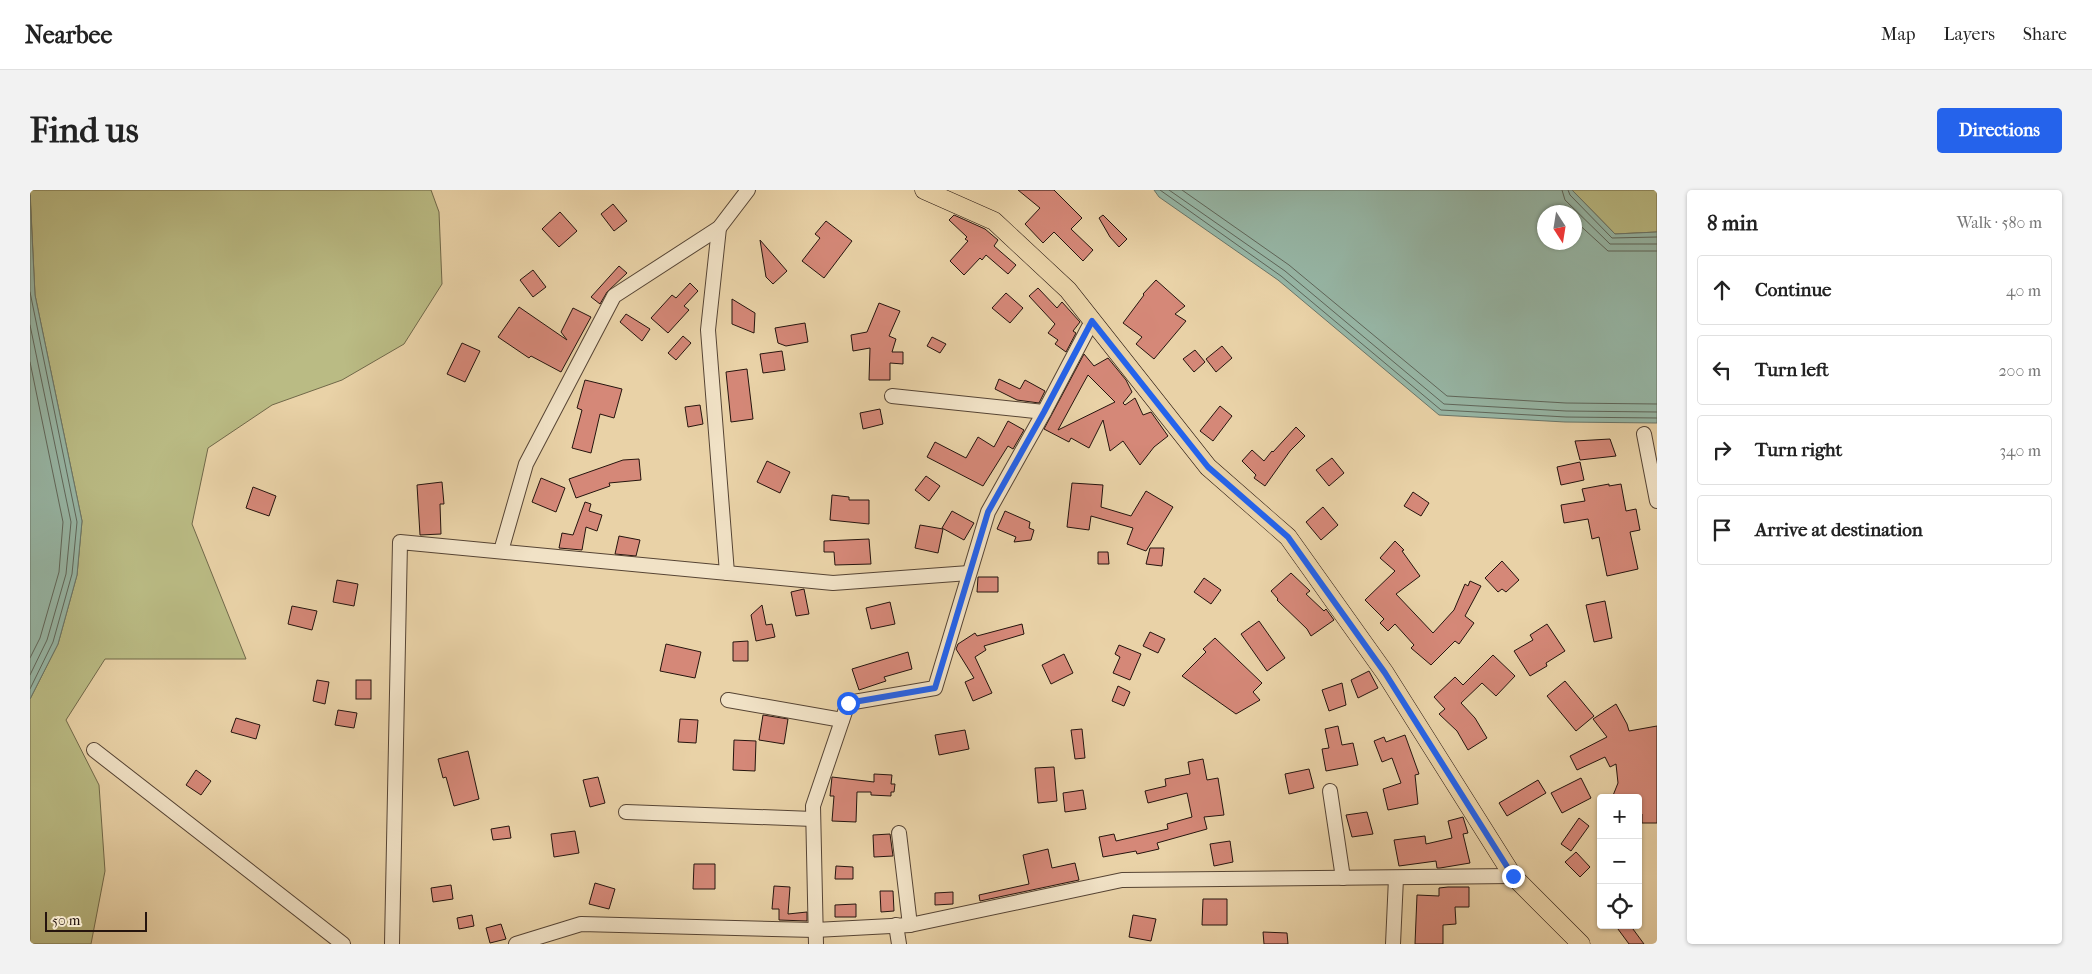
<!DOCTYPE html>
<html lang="en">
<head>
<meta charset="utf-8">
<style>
  :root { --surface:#fff; --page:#f2f2f2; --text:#222; --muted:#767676; --line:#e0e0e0; --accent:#2563eb }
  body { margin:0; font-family:"IM FELL French Canon",serif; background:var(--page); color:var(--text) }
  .controls { position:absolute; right:15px; bottom:15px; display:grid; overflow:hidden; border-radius:5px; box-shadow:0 1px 4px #0004 }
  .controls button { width:45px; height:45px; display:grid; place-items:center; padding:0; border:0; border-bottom:1px solid var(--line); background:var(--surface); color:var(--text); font:25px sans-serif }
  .compass { position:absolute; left:1507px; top:15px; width:45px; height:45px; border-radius:50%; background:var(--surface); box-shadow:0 1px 4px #0004; rotate:168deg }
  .scale { position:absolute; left:15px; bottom:12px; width:102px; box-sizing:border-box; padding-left:5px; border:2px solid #25140e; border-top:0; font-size:14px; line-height:18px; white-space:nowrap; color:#25140e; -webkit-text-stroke:4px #f1e2c6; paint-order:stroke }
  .stop { position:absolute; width:15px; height:15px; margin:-11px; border:4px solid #2563eb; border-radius:50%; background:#fff }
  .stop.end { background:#2563eb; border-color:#fff; box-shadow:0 1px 5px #0008 }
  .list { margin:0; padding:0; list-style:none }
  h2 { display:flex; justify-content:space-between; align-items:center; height:65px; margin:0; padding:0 20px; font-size:21px }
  h2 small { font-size:16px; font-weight:400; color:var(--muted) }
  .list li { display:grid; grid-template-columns:32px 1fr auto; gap:15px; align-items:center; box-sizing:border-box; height:70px; margin:0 10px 10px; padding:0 10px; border:1px solid var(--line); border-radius:5px }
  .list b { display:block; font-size:19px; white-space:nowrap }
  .list em { font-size:16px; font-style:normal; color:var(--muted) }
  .icon { flex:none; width:28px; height:28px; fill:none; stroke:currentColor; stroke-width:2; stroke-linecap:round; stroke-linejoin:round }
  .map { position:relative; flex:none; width:1627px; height:754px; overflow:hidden; border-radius:5px }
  header { display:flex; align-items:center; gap:30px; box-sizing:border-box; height:70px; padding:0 25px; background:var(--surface); border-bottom:1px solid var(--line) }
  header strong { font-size:24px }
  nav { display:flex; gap:28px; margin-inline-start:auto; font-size:18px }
  .intro { display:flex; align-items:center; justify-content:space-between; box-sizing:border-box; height:120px; padding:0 30px }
  h1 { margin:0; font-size:35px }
  .button { padding:12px 22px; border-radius:5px; background:var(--accent); color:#fff; font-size:18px; font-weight:700 }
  main { display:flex; gap:30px; padding:0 30px }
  aside { flex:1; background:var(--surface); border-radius:5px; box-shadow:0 1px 4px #0004 }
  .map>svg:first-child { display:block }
</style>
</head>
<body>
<header>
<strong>Nearbee</strong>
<nav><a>Map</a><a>Layers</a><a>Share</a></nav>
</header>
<div class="intro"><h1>Find us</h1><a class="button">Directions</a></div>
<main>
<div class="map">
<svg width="1627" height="754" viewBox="0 0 1627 754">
  <rect width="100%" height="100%" fill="#e9d2a7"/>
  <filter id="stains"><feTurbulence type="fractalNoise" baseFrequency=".004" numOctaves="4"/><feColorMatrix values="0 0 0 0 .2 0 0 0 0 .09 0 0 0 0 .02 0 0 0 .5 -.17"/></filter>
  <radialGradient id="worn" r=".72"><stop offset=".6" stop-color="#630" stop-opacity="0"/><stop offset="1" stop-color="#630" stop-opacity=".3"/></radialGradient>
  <g fill="#babb84" stroke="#706849">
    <path d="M0,0h401l8,22 3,72 -38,60 -62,36 -70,25 -64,43 -16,76 54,135h-141l-39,61 33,65 6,86 -14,73h-61v-245l28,-55 19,-69 5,-54 -47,-226z"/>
    <path d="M1542,0h85v42l-42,2z"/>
  </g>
  <g fill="#97b8a8" stroke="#69766a" fill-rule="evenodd">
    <path d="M1124,0h418l43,44 42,-2v191l-92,-1 -126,-7 -161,-135 -119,-83zM1514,22h30v30h-30z"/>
    <path d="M0,5l5,100 47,226 -5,54 -19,69 -28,55z"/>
  </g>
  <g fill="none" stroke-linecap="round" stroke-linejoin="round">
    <g stroke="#5e665b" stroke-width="1">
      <path d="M1130,0l121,86 160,134 125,7 91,1"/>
      <path d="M1139,0l116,81 159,133 122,7 91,1"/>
      <path d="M1152,0l107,75 158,131 119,7 91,1"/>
      <path d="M1532,0l3,10 45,44h47"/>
      <path d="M1538,0l2,5 42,43 45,-1"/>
      <path d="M1544,30l34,31h49"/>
      <path d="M0,102l47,230 -5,52 -19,68 -23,47"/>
      <path d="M0,135l41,197 -5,52 -19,66 -17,35"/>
      <path d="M0,172l33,160 -4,50 -19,66 -10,20"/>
    </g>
  </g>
  <g fill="#d58878" stroke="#25140e" fill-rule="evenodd">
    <path d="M988,0h36l28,28 -11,11 22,21 -10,11 -29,-29 -11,11 -18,-19 15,-16z"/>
    <path d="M583,14l14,17 -13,10 -13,-17z"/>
    <path d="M530,22l17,19 -18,16 -17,-18z"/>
    <path d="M924,25l31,14 13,11 -4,6 22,19 -8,9 -22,-19 -4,5 -2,-2 -16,17 -14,-14 18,-20 -3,-2 2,-2 -18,-17z"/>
    <path d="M1073,25l24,24 -8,8 -9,-10 -11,-19z"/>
    <path d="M796,31l26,20 -28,37 -22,-17 18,-23 -5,-4z"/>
    <path d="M730,50l27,31 -14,13 -7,-7z"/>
    <path d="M589,76l8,7 -20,19 -7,12 -9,-7z"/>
    <path d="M503,80l13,17 -13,10 -13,-17z"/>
    <path d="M1126,90l29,26 -10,8 11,7 -32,38 -18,-15 6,-7 -19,-14 21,-28 -1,-1z"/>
    <path d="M660,93l8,8 -14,15 5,4 -21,23 -17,-15 21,-23 4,3z"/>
    <path d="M1008,98l19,20 5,-6 18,20 -7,9 3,2 -10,19 -11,-8 3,-4 -10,-7 7,-9 -26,-28z"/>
    <path d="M976,103l17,15 -13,15 -18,-15z"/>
    <path d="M702,109l23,14 -1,20 -22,-9z"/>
    <path d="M849,113l21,8 -11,25 7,3 -4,13h11v12l-13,-1v17h-21l1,-32 -17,3 -2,-16 16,-3z"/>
    <path d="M489,117l48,33 -6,-8 12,-24 18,9 -30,55 -30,-16 -2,2 -31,-21z"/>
    <path d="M596,124l24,15 -8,12 -22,-19z"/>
    <path d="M775,133l3,19 -22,4 -8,-3 -3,-15z"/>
    <path d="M653,146l8,7 -15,17 -8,-7z"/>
    <path d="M902,147l14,7 -6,9 -13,-7z"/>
    <path d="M432,153l18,8 -15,31 -18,-8z"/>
    <path d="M1192,156l10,12 -16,14 -10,-13z"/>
    <path d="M1165,160l10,12 -11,10 -11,-13z"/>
    <path d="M752,161l3,19 -22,3 -3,-19z"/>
    <path d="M1054,164l10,12 14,-8 18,22 6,12 -9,11 2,2 10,-7 8,17 8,-3 17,24 -14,11 -14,18 -17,-24 -13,10 -7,-31 -14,28 -18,-10 -2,4 -25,-13zM1058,185l27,27 -57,28 25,-46z"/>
    <path d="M717,179l6,50 -22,3 -5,-50z"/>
    <path d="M969,189l21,10 5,-9 20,11 -6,12 -22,-3 -22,-11z"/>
    <path d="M555,190l37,9 -8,29 -14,-4 -9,39 -19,-5 10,-38 -5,-2z"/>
    <path d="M670,215l3,19 -15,3 -3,-20z"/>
    <path d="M1190,216l12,10 -19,25 -13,-10z"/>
    <path d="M850,219l3,15 -20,5 -3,-16z"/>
    <path d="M978,231l16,9 -11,19 -5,-3 -25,40 -56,-29 8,-15 31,16 12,-21 16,10z"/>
    <path d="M1266,237l9,9 -15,15 -25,35 -11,-8 2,-3 -14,-14 10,-11 12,11 8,-10 1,1z"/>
    <path d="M1580,249l6,17 -36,4 -5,-19z"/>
    <path d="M1302,268l12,15 -15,13 -13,-16z"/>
    <path d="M609,269l2,21 -32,3 1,3 -34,12 -7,-19 54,-19z"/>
    <path d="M737,271l23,11 -10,21 -23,-11z"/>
    <path d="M1550,272l4,18 -23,5 -4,-18z"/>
    <path d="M896,286l14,10 -11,15 -14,-11z"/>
    <path d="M511,288l24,10 -9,24 -24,-10z"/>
    <path d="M412,292l2,22h-4l1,30 -21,1 -3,-50z"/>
    <path d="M1042,293l31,2 -2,22 30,9 15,-25 27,16 -27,44 -19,-7 6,-16 -42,-12 -2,14 -22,-3z"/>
    <path d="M1579,294v2l12,-2 5,27 10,-2 4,21 -10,2 8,37 -31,7 -8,-39 -7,2 -4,-20 -24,4 -3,-18 24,-4 -3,-12z"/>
    <path d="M223,297l23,9 -7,20 -23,-8z"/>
    <path d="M1383,302l16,11 -8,13 -17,-10z"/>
    <path d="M802,305l17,2v3h20v24l-39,-4z"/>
    <path d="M555,312l6,2 -2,7 13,4 -5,16 -11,-4 -4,23 -23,-2 3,-15 11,2z"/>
    <path d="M1293,317l15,18 -17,15 -15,-18z"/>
    <path d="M922,321l22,12 -10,17 -22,-12z"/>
    <path d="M975,321l25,11 -1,6 5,2 -3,10 -17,2 2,-5 -19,-8z"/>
    <path d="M890,335l23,4 -5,24 -23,-5z"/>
    <path d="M589,346l21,4 -4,16 -21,-2z"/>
    <path d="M839,349l2,25 -36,1 -1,-13h-10v-11z"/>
    <path d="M1365,351l9,9 -2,1 18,25 -24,18 37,39 21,-23 11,-26 3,2 2,-5 11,5 -16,30 9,7 -15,21 -4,-3 -24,24 -20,-17 3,-3 -19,-21 -7,7 -8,-8 4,-4 -19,-19 30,-29 -15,-13z"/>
    <path d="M1120,358h14l-2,18 -16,-2z"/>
    <path d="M1068,362h10l1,12h-11z"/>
    <path d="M1472,371l17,19 -13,12 -4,-3 -4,3 -13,-14z"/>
    <path d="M1261,383l19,18 -4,3 18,17 2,-2 8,11 -23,16 -4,-7 -30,-29 1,-1 -7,-8z"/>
    <path d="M948,387h20v15h-21z"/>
    <path d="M1174,388l17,12 -10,14 -17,-12z"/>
    <path d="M307,390l21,4 -4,22 -21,-4z"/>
    <path d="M774,399l5,25 -13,2 -5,-24z"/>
    <path d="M1575,411l7,37 -18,4 -8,-37z"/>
    <path d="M860,412l5,22 -24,5 -5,-21z"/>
    <path d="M732,415l4,20 6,-1 3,13 -19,4 -5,-26z"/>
    <path d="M262,416l25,5 -5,19 -24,-6z"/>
    <path d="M1229,431l26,37 -18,13 -26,-37z"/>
    <path d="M992,434l2,10 -40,12 2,4 -11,7 17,36 -19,8 -8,-19 9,-4 -18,-29 2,-5 17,-11 2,3z"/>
    <path d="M1517,434l18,27 -19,12 1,3 -17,10 -16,-25 19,-11 -3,-5z"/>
    <path d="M1120,442l15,7 -7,14 -15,-7z"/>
    <path d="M1185,448l47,45 -9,9 7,8 -24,14 -54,-38 24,-24 -3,-3z"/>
    <path d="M718,451v20h-15v-19z"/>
    <path d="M636,454l35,8 -6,26 -35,-7z"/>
    <path d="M1089,455l22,9 -11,26 -17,-7 7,-16 -5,-3z"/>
    <path d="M878,462l4,17 -28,8 2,4 -27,9 -7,-21z"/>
    <path d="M1034,464l9,19 -22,11 -9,-19z"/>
    <path d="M1463,465l22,21 -19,20 -14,-13 -21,20 14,15 12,20 -19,12 -11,-19 -18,-17 6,-5 -11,-12 21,-20 8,8z"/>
    <path d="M1339,481l9,17 -20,10 -7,-18z"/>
    <path d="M287,490l12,2 -4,22 -12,-3z"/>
    <rect x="326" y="490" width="15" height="19"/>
    <path d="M1535,491l29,35 -18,15 -29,-35z"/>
    <path d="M1312,493l4,22 -17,6 -7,-21z"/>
    <path d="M1088,496l12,6 -6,14 -12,-5z"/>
    <path d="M1586,514l11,20 2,7 28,-5v97h-15v-9h-4v-16h-26l6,-15 -2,-19 -6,3 -5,-10 -28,13 -7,-14 37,-19 -14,-18z"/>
    <path d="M308,520l19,3 -3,15 -19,-3z"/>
    <path d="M733,525l25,4 -4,25 -25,-4z"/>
    <path d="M206,528l24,7 -4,14 -25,-7z"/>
    <path d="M650,529l18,1 -2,23 -18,-1z"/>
    <path d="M1308,536l4,19 11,-2 5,22 -32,6 -4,-22 7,-1 -4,-19z"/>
    <path d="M1052,539l3,29 -10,1 -4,-29z"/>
    <path d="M935,540l4,19 -30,6 -4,-20z"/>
    <path d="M1375,545l14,39 -4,1 3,29 -30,6 -5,-21 18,-6 -9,-25 -10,4 -8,-21 10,-4 2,5z"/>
    <path d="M704,550l22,1 -1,30 -22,-1z"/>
    <path d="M438,561l11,48 -25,7 -8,-29 -3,1 -5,-19z"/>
    <path d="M1173,569l4,21 11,-2 6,37 -20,2 3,12 -50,14 2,6 -22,5 -1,-3 -33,6 -4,-20 15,-3 2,7 52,-12 -1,-5 25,-7 -5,-24 -39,10 -3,-12 21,-5 -1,-7 25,-5 -2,-12z"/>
    <path d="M1024,577l3,34 -19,2 -3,-35z"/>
    <path d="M1279,579l5,19 -25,6 -4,-20z"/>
    <path d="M166,580l15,11 -10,14 -15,-10z"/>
    <path d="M844,584l18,1 -1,9h4l-1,8h-3v4l-20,-1v-3h-14l-1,30 -24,-1 2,-25h-4l2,-19 42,5z"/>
    <path d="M568,587l7,26 -15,4 -7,-27z"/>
    <path d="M1551,588l10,20 -29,15 -11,-20z"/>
    <path d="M1508,590l8,13 -39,23 -8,-13z"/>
    <path d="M1053,600l3,19 -21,3 -2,-19z"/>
    <path d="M1337,622l6,22 -21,3 -6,-22z"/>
    <path d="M1433,627l5,16 -5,1 7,29 -30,5h-3l-1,-7 -37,5 -5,-26 31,-4 1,8 26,-6 -4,-17z"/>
    <path d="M1549,628l10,8 -18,25 -10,-7z"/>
    <path d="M479,636l2,12 -18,2 -2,-11z"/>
    <path d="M545,641l4,22 -25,4 -3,-23z"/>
    <path d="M860,644l3,22 -19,1 -1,-22z"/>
    <path d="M1200,651l3,21 -19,4 -4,-22z"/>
    <path d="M1018,659l4,19 23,-5 4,17 -99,21 -1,-6 50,-11 -6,-29z"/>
    <path d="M1546,662l14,15 -10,10 -15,-15z"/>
    <path d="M664,674h21v25h-22z"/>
    <path d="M806,676l17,1v12h-18z"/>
    <path d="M565,693l20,6 -6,20 -20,-5z"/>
    <path d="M421,695l2,14 -20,3 -2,-14z"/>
    <path d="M744,696l16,1 -2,27 19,-2v9l-28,-1v-11h-7z"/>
    <path d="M1418,697h21v20h-14l1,17 -13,1v19h-28l2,-49 22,1v-8z"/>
    <path d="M850,701h13l1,20 -13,1z"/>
    <path d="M923,702v12l-18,1v-12z"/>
    <path d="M1173,709h24v26h-25z"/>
    <path d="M826,714v13h-21v-12z"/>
    <path d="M442,725l2,11 -15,3 -2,-11z"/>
    <path d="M1103,725l23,4 -5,22 -22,-4z"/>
    <path d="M471,734l5,15 -16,4 -4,-15z"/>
    <path d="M1585,735h15l14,19h-15z"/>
    <path d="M1233,742l24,1 1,11h-24z"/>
  </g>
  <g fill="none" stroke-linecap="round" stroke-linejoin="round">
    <defs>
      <g id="minor">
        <path d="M689,38l-11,102 19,243"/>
        <path d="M862,206l152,16"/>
        <path d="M1614,244l13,67"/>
        <path d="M471,361l25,-87 88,-168 105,-68 29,-38"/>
        <path d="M698,510l114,20"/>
        <path d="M64,560l249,194"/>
        <path d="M1300,601l13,87"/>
        <path d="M596,622l187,7"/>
        <path d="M869,643l11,92"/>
        <path d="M866,735l3,19"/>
        <path d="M362,754l8,-402 433,41 136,-10"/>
        <path d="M486,754l65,-20 234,6 95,-5 212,-45 391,-4"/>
        <path d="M786,754l-3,-138 35,-103 87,-15 53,-176 56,-100 48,-91"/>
        <path d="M1363,754l3,-66"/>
      </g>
      <path id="major" d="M894,0l70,31 74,69 140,177 80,70 97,136 128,203 68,68"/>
    </defs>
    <use href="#minor" stroke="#564434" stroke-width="16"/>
    <use href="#major" stroke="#25140e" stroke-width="19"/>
    <use href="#minor" stroke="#f1e2c6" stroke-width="14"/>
    <use href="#major" stroke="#e9d2a7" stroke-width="18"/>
  </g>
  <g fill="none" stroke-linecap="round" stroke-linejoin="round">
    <path stroke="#2563eb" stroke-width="6" d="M818,513l87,-15 53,-176 56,-100 48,-91 116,146 80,70 97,136 128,203"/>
  </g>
  <rect width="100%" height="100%" filter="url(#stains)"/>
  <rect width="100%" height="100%" fill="url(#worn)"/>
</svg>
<div class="controls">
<button>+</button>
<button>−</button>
<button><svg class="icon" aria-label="locate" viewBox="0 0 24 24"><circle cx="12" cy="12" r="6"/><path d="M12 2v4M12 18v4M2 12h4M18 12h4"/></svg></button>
</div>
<svg class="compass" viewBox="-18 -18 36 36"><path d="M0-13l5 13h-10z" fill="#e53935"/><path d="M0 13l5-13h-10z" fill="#767676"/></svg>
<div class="scale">50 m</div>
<div class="stop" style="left:818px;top:513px"></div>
<div class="stop end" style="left:1483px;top:686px"></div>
</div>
<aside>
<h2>8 min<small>Walk · 580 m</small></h2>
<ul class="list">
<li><svg class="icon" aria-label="ahead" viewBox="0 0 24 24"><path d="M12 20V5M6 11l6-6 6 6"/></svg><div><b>Continue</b></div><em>40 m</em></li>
<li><svg class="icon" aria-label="left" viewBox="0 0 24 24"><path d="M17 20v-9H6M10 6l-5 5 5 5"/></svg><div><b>Turn left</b></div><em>200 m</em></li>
<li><svg class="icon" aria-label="right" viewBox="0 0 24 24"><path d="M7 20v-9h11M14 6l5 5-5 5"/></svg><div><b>Turn right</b></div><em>340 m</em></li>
<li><svg class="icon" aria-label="arrive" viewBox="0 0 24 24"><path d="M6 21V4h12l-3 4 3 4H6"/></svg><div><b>Arrive at destination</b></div></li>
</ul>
</aside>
</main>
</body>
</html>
